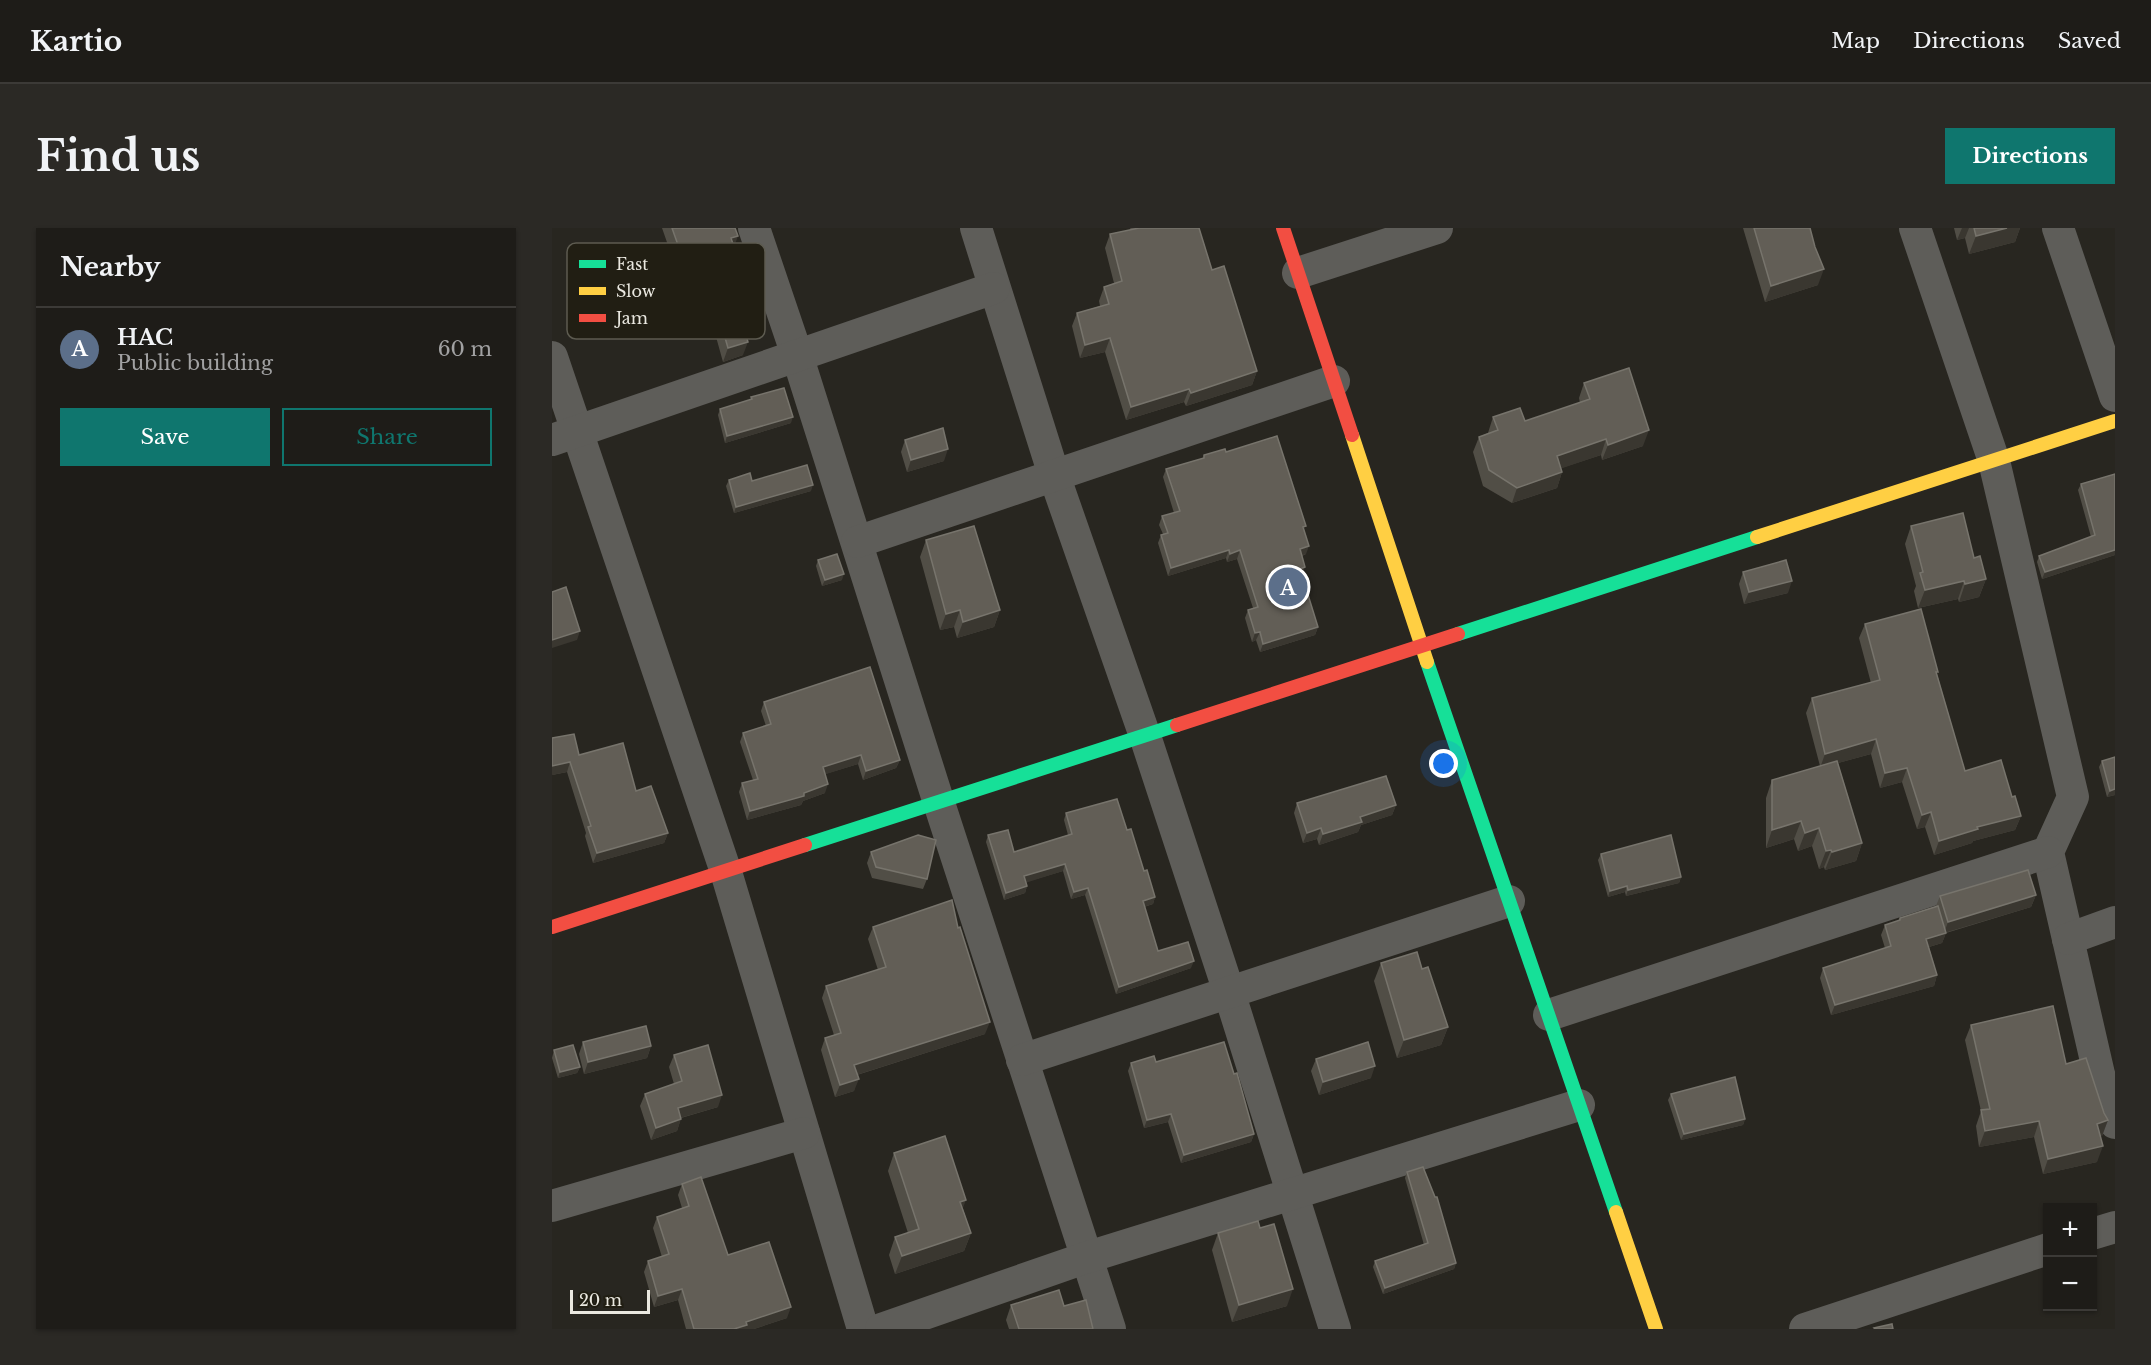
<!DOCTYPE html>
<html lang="en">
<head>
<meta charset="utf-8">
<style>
  :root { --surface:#1e1c18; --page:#2b2925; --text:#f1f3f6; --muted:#a1a1a2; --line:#3c3a37; --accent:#0f766e }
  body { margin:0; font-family:"Libre Baskerville",serif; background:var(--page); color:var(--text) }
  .controls { position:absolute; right:18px; bottom:18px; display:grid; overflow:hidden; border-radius:0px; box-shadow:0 2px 4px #0004 }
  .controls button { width:54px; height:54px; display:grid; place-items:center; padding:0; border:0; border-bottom:2px solid var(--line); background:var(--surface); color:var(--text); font:30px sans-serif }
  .scale { position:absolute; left:18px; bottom:15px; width:80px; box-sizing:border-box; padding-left:6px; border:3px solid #eae8e0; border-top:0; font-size:16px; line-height:21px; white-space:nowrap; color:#eae8e0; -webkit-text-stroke:4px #211e13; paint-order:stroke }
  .you { position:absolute; left:892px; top:536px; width:21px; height:21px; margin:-15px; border:4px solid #fff; border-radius:50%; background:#1a73e8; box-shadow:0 0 0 9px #1a73e833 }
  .badge { display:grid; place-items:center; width:39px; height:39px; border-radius:50%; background:var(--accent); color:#fff; font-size:20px; font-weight:700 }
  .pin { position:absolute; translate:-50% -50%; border:3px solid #fff; box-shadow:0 2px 6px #0006 }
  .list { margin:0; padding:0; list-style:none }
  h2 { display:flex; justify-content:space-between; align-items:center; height:78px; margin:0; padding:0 24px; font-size:26px }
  h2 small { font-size:20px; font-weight:400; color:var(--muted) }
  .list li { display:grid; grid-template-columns:39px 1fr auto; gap:18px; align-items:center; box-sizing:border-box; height:84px; padding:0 24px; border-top:2px solid var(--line) }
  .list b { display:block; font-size:22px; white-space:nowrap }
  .list p { margin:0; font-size:20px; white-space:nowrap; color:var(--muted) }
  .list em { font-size:20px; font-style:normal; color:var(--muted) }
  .actions { display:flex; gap:12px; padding:18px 24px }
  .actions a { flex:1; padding:14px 0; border:2px solid var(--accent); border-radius:0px; text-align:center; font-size:21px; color:var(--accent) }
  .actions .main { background:var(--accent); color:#fff }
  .map { position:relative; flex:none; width:1563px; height:1101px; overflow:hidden; border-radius:0px }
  header { display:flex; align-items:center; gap:36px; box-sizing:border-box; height:84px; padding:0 30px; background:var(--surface); border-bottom:2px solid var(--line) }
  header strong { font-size:28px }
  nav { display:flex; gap:33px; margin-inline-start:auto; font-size:21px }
  .intro { display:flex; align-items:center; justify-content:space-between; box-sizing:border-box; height:144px; padding:0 36px }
  h1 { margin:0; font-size:42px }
  .button { padding:15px 27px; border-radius:0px; background:var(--accent); color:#fff; font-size:21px; font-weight:700 }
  main { display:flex; gap:36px; padding:0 36px }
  aside { flex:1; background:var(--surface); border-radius:0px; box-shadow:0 2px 4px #0004 }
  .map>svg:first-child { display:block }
</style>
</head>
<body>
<header>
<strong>Kartio</strong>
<nav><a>Map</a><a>Directions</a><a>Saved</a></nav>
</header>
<div class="intro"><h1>Find us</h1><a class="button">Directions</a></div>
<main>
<aside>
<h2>Nearby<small></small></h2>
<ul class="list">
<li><span class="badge" style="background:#5c6f8a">A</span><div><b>HAC</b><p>Public building</p></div><em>60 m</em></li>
</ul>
<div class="actions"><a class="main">Save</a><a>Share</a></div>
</aside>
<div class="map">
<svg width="1563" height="1101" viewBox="0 0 1563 1101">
  <rect width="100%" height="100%" fill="#282620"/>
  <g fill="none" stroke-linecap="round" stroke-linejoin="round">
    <g stroke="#5e5d59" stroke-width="32">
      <path d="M202,0l43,127 142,448 171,526"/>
      <path d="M424,0l78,247 91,261 84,256 106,337"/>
      <path d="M1363,0l79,233 79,336 -25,55 51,222 16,49"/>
      <path d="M1506,0l57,168"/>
      <path d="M746,45l139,-45"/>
      <path d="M0,129l174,515 137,457"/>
      <path d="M0,212l442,-152"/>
      <path d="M305,314l477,-161"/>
      <path d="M1516,711l47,-17"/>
      <path d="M997,787l499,-163"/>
      <path d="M470,832l487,-159"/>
      <path d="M0,978l252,-73"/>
      <path d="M1540,1006l23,-7"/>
      <path d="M329,1101l207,-72 491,-152"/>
      <path d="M1253,1101l243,-80"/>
    </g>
    <g stroke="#16e098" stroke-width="14">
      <path d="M906,406l299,-97"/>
      <path d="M875,434l189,550"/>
      <path d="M253,617l372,-120"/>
    </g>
    <g stroke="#ffcf43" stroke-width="14">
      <path d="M800,207l75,227"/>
      <path d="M1205,309l358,-116"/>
      <path d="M1064,984l40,117"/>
    </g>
    <g stroke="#f24e42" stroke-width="14">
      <path d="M731,0l69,207"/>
      <path d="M625,497l281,-91"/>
      <path d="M0,699l253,-82"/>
    </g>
  </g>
  <g fill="#514e46">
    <path d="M110,0h73l-1,19 6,42v28l3,38 -20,7 -10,-36 -3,1 -3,-9 -16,6 -6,-18 -8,3 -9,-26 4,-14 4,-1z"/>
    <path d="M578,0h69l13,42 45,101 -5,14 -66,21 -2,-4 -58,18 -21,-68 -25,6 -8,-32 5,-13 23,-7 -1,-5 5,-14 10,-4 -9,-35 5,-14 21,-4z"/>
    <path d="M1191,0h67l5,19 3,38 -53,17z"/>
    <path d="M1402,0h66l-5,14 -46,12 -4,-16 -8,2z"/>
    <path d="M1032,155l59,63 -41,14 -1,-5 -40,13 1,4 -5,16 -45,15 -29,-17 -10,-34 6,-15 9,-4 5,-16 32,4 55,-18 -1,-5z"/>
    <path d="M199,169l40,26 -66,20 -7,-28 2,-6 30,-9z"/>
    <path d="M353,212l39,21 -37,11 -6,-20z"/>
    <path d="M674,224l78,78 2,24 -4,2v19l16,52 -3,8 -55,17 -4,-12 -4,2 -7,-24 3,-8 5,-2 -16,-49 -10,3 -1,-4 -58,18 -10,-33 3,-8 2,-1 -4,-9 3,-9 12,-3 -11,-36 3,-8 37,-11 1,-3z"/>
    <path d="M1563,246v81l-73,24 -5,-17 2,-6 52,-19 -13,-47 3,-6z"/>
    <path d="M177,252l23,1 59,10 -77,22 -8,-27z"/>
    <path d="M1359,298l63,32 12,21 -7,18 -20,5 -1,-3 -40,9 -4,-17 2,-5 -11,-42z"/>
    <path d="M374,312l74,70 -6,17 -37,11 -3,-11 -14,3 -20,-73z"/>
    <path d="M266,332l24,20 -20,6 -6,-20z"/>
    <path d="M1191,344l45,21 -44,11 -5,-20z"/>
    <path d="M1313,396l72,50 28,97 47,26 9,19 -6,14 -42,11 -1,2 -38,12 -9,-28 -8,2 -15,-47 -22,6 -9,-34 -33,9 24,80 -6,18 -31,9 -1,-3 -5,2 -7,-23 -14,5 -4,-12 -28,9v-50l6,-18 48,-14 -14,-53 6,-15 59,-15 -12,-45z"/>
    <path d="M212,474l136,58 -4,8 -33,12 -5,-16 -33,10v19l-22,8 -2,4 -54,15 -8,-28 3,-9 11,-3 -13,-38 3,-9 23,-7 -5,-15z"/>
    <path d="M27,527l57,36 32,42 -4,10 -71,20 -8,-27 1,-3 -19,-61 -15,3z"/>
    <path d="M1563,529v38l-8,2 -8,-30 3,-6z"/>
    <path d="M745,575l99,2 -4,10 -31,10 -3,7 -39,13 -2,-6 -14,4 -9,-30z"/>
    <path d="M514,585l61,17 28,67 -2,7 -9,3 14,44 33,17 -75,26 -31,-99 -14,4 -8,-28 -37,11 1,4 -2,7 -21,7 -18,-58 2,-7 26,17 54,-17 -4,-15z"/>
    <path d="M319,624l56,27 -4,10 -51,-11 -5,-15z"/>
    <path d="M1049,626l80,23 -2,6 -53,13 -1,-4 -17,5 -10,-37z"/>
    <path d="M1484,667l-5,12 -85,26 -4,10 -13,4 8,28 -3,11 -103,29 -11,-37 3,-10 62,-20 -4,-13 4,-10 13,-4 2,-3 36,-12 4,-10z"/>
    <path d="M321,699l85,1 27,106 -128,41 -3,16 -19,6 -14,-47 4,-12 9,-3 -12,-37 4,-12 52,-16 -10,-31z"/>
    <path d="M829,735l41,6 26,58 -7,18 -44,13 -23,-77z"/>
    <path d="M1419,797l95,39 42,56 -6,16h-2l-3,26 -54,12 -9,-37 -55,10 -3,-21 5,-15 -16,-71z"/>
    <path d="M31,814l68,4 -4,12 -63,16 -5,-20z"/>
    <path d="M2,822l26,17 -3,6 -19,5 -6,-20z"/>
    <path d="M122,827l44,52 -37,11 -4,13 -26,9 -11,-34 5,-12 29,-10 -5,-17z"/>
    <path d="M764,831l55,19 -52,17 -8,-24z"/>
    <path d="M604,834l98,72 -3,8 -70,21 -13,-41 -24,6 -16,-57 3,-8z"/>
    <path d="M1119,866l74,25 -2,6 -62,15 -13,-40z"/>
    <path d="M342,925l69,56 8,24 -7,18 -69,23 -6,-19 6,-18 13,-4 -20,-62z"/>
    <path d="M855,944l49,91 -2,6 -71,25 -10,-27 2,-6 49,-16 -19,-67z"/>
    <path d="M130,956l46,71 59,63 -33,11h-68l-8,-29 -24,7 -10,-35 4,-11 14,-4 -9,-29 4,-11 25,-9 -4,-13z"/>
    <path d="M666,1005l69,73 -55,16 -20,-72z"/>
    <path d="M459,1077l53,1 29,23h-84l-3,-9z"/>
  </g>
  <g fill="#3a3730">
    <path d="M1410,0h7l-4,10 -8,2z"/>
    <path d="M1455,0h13l-5,14 -46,12 7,-18z"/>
    <path d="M186,8l-5,14 -2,-12z"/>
    <path d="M1272,41l-6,16 -53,17 6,-16z"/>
    <path d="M192,50l-5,14 -1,-11z"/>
    <path d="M138,65l-5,13 -8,3 5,-14z"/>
    <path d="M193,75l-4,14 -4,-11z"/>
    <path d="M160,76l-5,14 -16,6 5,-14z"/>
    <path d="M166,85l-5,13 -3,1 5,-13z"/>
    <path d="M558,110l-5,14 -25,6 5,-13z"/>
    <path d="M196,114l-5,13 -20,7 5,-14z"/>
    <path d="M705,143l-5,14 -66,21 5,-13z"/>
    <path d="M637,161l-5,13 -58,18 5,-13z"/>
    <path d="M241,189l-2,6 -66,20 2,-7z"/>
    <path d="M1097,202l-6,16 -41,14 6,-15z"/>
    <path d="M1054,211l-5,16 -50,17 6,-16z"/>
    <path d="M396,221l-4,12 -37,11 4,-12z"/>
    <path d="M1010,244l-5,16 -45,15 5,-15z"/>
    <path d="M261,257l-2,6 -77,22 2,-6z"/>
    <path d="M757,318l-3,8 -9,3 3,-8z"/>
    <path d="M677,322l-3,8 -58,18 3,-8z"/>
    <path d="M688,322l-3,9 -10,3 3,-8z"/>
    <path d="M1563,322v5l-73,24 3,-7z"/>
    <path d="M753,339l-3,9 -2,-7z"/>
    <path d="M292,346l-2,6 -20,6 3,-6z"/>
    <path d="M1434,351l-7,18 -20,5 6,-18z"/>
    <path d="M1240,353l-4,12 -44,11 5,-12z"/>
    <path d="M1412,353l-6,18 -40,9 7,-18z"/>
    <path d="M408,382l-6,17 -14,3 6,-16z"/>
    <path d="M448,382l-6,17 -37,11 6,-16z"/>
    <path d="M766,399l-3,8 -55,17 3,-8z"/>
    <path d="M28,403l-3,9 -25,8v-8z"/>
    <path d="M708,404l-4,8 -4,2 3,-9z"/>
    <path d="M1324,511l-5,15 -51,14 5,-14z"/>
    <path d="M309,527l-3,9 -38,12 3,-9z"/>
    <path d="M348,532l-4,8 -33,12 3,-9z"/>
    <path d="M18,534l-3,10 -15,3v-9z"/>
    <path d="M1355,540l-5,14 -22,6 5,-15z"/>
    <path d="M276,556l-3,9 -22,8 -2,4 -54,15 3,-9z"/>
    <path d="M1563,561v6l-8,2 3,-6z"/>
    <path d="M844,577l-4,10 -31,10 -3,7 -39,13 4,-11 37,-17z"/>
    <path d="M1379,584l-6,15 -8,2 5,-14z"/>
    <path d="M1469,588l-6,14 -42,11 -1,2 -38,12 5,-14 38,-14z"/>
    <path d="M1249,593l-7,18 -28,9 6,-18z"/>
    <path d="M769,600l-4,11 -14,4 4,-10z"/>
    <path d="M1267,600l-7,18 -14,5 7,-18z"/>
    <path d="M116,605l-4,10 -71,20 4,-10z"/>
    <path d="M1310,615l-6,18 -31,9 7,-18z"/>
    <path d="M1279,622l-7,17 -5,2 7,-18z"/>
    <path d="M513,636l-2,7 -41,13 2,-8z"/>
    <path d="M1129,649l-2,6 -53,13 2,-6z"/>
    <path d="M475,658l-2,7 -21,7 2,-7z"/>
    <path d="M1075,658l-2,6 -17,5 2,-6z"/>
    <path d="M536,660l-3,7 -14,4 3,-7z"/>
    <path d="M1484,667l-5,12 -87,26 4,-11z"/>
    <path d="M603,669l-2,7 -13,4 3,-7z"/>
    <path d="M1394,705l-4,10 -20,6 4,-10z"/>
    <path d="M642,733l-3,7 -75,26 3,-7z"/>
    <path d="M1385,747l-3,11 -103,29 4,-10z"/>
    <path d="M438,794l-5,12 -135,43 4,-12z"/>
    <path d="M896,799l-7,18 -44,13 7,-18z"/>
    <path d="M99,818l-4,12 -63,16 4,-12z"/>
    <path d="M823,838l-4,12 -52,17 4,-13z"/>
    <path d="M28,839l-3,6 -19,5 2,-6z"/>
    <path d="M307,851l-5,12 -19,6 5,-12z"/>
    <path d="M170,867l-4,12 -45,13 5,-12z"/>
    <path d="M619,886l-3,8 -24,6 3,-8z"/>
    <path d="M129,891l-4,12 -26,9 5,-12z"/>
    <path d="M1193,891l-2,6 -62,15 3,-6z"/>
    <path d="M1556,892l-6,16 -10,4 5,-16z"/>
    <path d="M1487,893l-5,16 -55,10 6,-16z"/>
    <path d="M702,906l-3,8 -70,21 3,-8z"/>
    <path d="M1551,918l-6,16 -54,12 5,-15z"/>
    <path d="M414,972l-7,18 1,-16z"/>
    <path d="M419,1005l-7,18 -69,23 7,-18z"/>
    <path d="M904,1035l-2,6 -71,25 2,-6z"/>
    <path d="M130,1061l-4,11 -24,7 4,-11z"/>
    <path d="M741,1061l-6,17 -55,16 7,-17z"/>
    <path d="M239,1079l-4,11 -33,11h-20l12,-7z"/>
  </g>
  <g fill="#625e56" stroke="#77746c" stroke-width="1.5">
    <path d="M120,0h63l3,8 -7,2 13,40 -6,3 7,22 -8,3 11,36 -20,6 -10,-35 -3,1 -3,-10 -16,6 -6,-17 -8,2 -10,-26 13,-4z"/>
    <path d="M587,0h60l13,42 12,-4 33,105 -66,22 -2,-4 -58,18 -21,-69 -25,7 -8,-32 32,-9 -5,-17 18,-6 -12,-47z"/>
    <path d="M1202,0h56l5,19 9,22 -53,17z"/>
    <path d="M1422,0h33l-31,8z"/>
    <path d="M1077,140l20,62 -41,15 -2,-6 -49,17 5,16 -45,16 -28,-18 -10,-33 19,-7 -5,-13 27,-9 5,13 65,-22 -6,-16z"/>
    <path d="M232,160l9,29 -66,19 -7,-27 32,-10 -1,-2z"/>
    <path d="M391,200l5,21 -37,11 -6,-20z"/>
    <path d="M725,208l29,90 -3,1 6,19 -9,3 5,18 -5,2 18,58 -55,17 -3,-12 -5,1 -7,-23 10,-3 -18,-57 -10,4 -1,-4 -58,18 -10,-33 7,-2 -6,-17 18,-5 -14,-42 38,-11v-3l21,-6 1,3z"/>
    <path d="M255,237l6,20 -77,22 -7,-27 21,-7 2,8z"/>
    <path d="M1563,246v76l-70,22 -6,-16 56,-21 -14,-51z"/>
    <path d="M1411,285l11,45 6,-2 6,23 -21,5 -1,-3 -39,9 -5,-17 3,-1 -12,-46z"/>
    <path d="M422,298l26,84 -37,12 -3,-12 -14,4 -20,-74z"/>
    <path d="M285,326l7,20 -19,6 -7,-20z"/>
    <path d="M1234,332l6,21 -43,11 -6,-20z"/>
    <path d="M14,359l14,44 -28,9v-48z"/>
    <path d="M1369,381l17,63h-2l29,99 36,-11 11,37 3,-1 6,20 -44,11 1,2 -39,12 -8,-29 -9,3 -15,-47 -22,5 -9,-34 -51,15 -13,-56 68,-18 -15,-56z"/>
    <path d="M318,439l30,93 -34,11 -5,-16 -38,12 5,17 -24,9v3l-54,15 -8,-28 16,-4 -15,-46 28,-9 -7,-22z"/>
    <path d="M22,506l5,21 44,-12 13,48 15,-5 17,47 -71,20 -9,-26 3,-1 -21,-64 -18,4v-28z"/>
    <path d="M1563,529v32l-5,2 -8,-30z"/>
    <path d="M1285,533l25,82 -30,9 -1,-2 -5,1 -7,-23 -14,5 -4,-12 -29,9v-50z"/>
    <path d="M834,548l10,29 -36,12 2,5 -39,12 -2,-6 -14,5 -10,-30z"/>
    <path d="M565,571l10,31 4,-1 13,42 3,-1 8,27 -12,4 15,50 30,-9 6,19 -75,26 -31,-99 -14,4 -9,-28 -41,12 3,10 -21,7 -18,-58 20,-5 6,22 58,-18 -6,-21z"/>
    <path d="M366,607l18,5 -9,39 -51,-12 -5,-15z"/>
    <path d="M1119,607l10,42 -53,13 -1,-4 -17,5 -9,-37z"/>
    <path d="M1476,642l8,25 -88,27 -8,-26z"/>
    <path d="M400,672l6,28 2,-1 30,95 -136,43 5,14 -19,6 -15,-47 16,-5 -15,-47 60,-19 -13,-40z"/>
    <path d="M1386,678l8,27 -20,6 11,36 -102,30 -12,-37 68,-22 -6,-21 15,-5v-2z"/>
    <path d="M865,724l5,17 6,-2 20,60 -44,13 -23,-77z"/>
    <path d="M1501,778l13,58 20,-6 18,55 4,7 -11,4 6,22 -55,13 -9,-38 -54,10 -4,-21 9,-1 -19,-84z"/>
    <path d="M94,798l5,20 -63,16 -5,-20z"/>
    <path d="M672,814l10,32 3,-1 17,61 -70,21 -13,-41 -24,6 -16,-57 23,-7 2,6z"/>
    <path d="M816,814l7,24 -52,16 -7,-23z"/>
    <path d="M21,817l7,22 -20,5 -6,-22z"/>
    <path d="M156,817l14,50 -44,13 3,11 -25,9 -11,-34 37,-13 -8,-26z"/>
    <path d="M1183,849l10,42 -61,15 -13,-40z"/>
    <path d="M393,908l21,64 -6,2 11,31 -69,23 -7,-19 24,-8 -25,-76z"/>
    <path d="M871,939l12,30h2l19,66 -71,25 -10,-27 53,-18 -21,-71z"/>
    <path d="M149,949l27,78 41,-13 22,65 -45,15 1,3 -13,4h-40l-12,-40 -24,7 -10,-35 21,-7 -12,-37 32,-11 -7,-22z"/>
    <path d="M706,993l2,7 14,-4 19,65 -54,16 -21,-72z"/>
    <path d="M507,1062l5,16 22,-6 7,29h-74l-8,-24z"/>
    <path d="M1340,1096l1,5h-18l-1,-1z"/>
  </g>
  <rect x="15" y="15" width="198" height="96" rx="9" fill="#211e13" stroke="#5d5b50" stroke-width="1.5"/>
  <rect x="27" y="32" width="27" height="8" fill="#16e098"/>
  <rect x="27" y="59" width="27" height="8" fill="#ffcf43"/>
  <rect x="27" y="86" width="27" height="8" fill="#f24e42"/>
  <g font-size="16" fill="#eae8e0">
    <text x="64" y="42">Fast</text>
    <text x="64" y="69">Slow</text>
    <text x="64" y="96">Jam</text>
  </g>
</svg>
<div class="controls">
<button>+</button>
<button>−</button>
</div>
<div class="scale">20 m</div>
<div class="you"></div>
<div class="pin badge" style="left:736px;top:359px;background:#5c6f8a">A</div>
</div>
</main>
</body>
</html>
